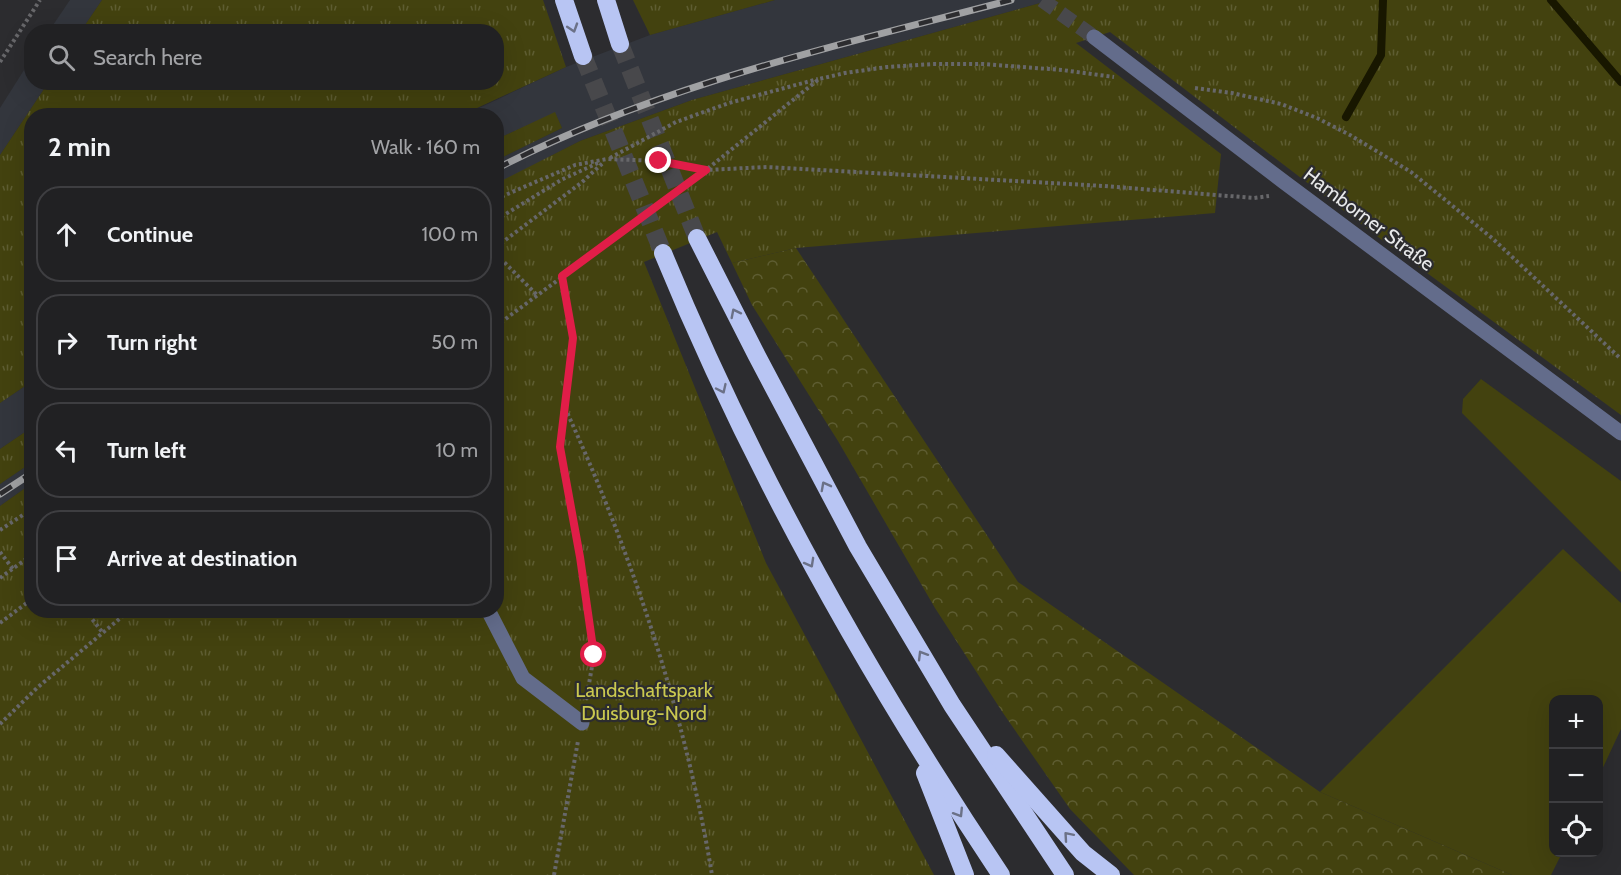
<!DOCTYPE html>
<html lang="en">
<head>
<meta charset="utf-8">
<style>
  :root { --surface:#212123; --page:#2d2e30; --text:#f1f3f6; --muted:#a2a3a6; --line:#3e3e41 }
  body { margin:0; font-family:Cabin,sans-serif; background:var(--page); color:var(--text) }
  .controls { position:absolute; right:18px; bottom:18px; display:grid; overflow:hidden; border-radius:12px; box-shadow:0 6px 24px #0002 }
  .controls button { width:54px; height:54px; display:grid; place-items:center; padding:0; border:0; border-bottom:2px solid var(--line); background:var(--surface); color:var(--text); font:30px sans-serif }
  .stop { position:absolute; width:18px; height:18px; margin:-14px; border:4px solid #e11d48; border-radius:50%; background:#fff }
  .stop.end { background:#e11d48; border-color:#fff; box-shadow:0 2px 6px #0008 }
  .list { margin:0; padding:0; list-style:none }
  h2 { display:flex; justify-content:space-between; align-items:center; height:78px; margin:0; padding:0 24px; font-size:26px }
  h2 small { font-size:20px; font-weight:400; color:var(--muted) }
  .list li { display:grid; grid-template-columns:39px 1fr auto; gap:18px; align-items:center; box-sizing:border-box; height:96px; margin:0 12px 12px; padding:0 12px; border:2px solid var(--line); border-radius:24px }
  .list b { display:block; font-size:22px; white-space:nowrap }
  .list em { font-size:20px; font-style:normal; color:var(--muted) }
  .icon { flex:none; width:33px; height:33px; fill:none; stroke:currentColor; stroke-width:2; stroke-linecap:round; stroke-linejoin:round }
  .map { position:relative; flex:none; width:1621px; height:875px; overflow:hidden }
  .search { position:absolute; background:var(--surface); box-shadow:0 6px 24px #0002; left:24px; top:24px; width:480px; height:66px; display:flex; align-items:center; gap:15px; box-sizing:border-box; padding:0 21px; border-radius:24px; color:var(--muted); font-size:22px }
  .panel { position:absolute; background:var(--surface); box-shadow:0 6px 24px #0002; left:24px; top:108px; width:480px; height:510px; border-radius:24px }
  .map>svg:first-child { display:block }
</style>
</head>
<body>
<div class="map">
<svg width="1621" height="875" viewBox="0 0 1621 875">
  <defs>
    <pattern id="forest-crowns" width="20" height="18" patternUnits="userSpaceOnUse" patternTransform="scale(1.5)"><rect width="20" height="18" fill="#43420f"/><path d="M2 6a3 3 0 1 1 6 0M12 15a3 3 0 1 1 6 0" fill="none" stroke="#5e5d32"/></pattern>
    <pattern id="park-tufts" width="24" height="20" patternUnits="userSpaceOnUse" patternTransform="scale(1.5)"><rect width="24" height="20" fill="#43420f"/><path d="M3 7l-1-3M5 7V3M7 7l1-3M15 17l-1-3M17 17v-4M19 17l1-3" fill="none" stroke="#5e5d32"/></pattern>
  </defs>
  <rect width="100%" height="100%" fill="#2c2c2f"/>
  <g fill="#33363d">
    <path d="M70,0h32l-21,31h-32z"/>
    <path d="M775,0h276l-359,100 -112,41 -83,43v-24l65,-32 -7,-15 -58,26 -1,-23h-34l104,-49 84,-32z"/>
    <path d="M31,59l1,23 16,1 -48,72v-47z"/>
    <path d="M31,382v46l-31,21v-46z"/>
    <path d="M31,463v21l-31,22v-22z"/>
  </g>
  <g fill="#43420f">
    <path d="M1481,379l140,102v91l-159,-159 1,-14z"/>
    <path d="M1563,549l58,54v126l-22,47 -1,-76h-44v152l8,1 -11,22h-39l-192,-83z"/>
  </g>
  <path fill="url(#forest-crowns)" d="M796,248l222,334 302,210 192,83h-378l-64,-66 -67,-96 -68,-105 -97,-167 -86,-136 -20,-42z"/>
  <g fill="url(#park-tufts)">
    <path d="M102,0h441l23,67 -104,48 -430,1 -1,266 -31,21v-248l48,-72 448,-1v-50l-415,-1z"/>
    <path d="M633,0h142l-125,35z"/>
    <path d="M1051,0h570v415l-239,-175 -272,-208 -34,11 145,111 -6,59 -419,35 -64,15 -15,-31 -73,30 122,301 168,312h-934v-369l31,-22 1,126h464l1,-427 83,-42 112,-41z"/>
    <path d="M555,112l7,16 -65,32v-21z"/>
    <path d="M31,428v35l-31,21v-35z"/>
  </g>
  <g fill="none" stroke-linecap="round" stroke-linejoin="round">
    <g stroke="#181700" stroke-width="8">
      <path d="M1551,0l70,82"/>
      <path d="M1346,117l35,-62 2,-55"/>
    </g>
    <path stroke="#48484b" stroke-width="15" stroke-dasharray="15 8" stroke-linecap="butt" d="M1042,0l52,37"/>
    <g stroke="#48484b" stroke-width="18" stroke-dasharray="18 9" stroke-linecap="butt">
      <path d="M620,44l77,194"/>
      <path d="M583,56l80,197"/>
    </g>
    <g stroke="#67676a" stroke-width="4" stroke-dasharray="3 3" stroke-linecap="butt">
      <path d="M0,62l40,-62"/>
      <path d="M1195,88l37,5 49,11 36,14 33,17 61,37 81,66 129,121"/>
      <path d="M610,158l66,-36 53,-19 89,-24"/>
      <path d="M496,199l79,-34 32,-6 52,2 47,9 61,-3 337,19 150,12 15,-2"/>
      <path d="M496,220l65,-40 39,-18"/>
      <path d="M496,247l85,-64 23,-21"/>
      <path d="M496,254l41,41"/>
      <path d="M562,276l11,62 -13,109 20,110 14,98 -8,46"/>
      <path d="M496,326l210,-156 113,-91 26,-6 42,-6 46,-3h50l79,6 52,7"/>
      <path d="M565,408c67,145 121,309 147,467"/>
      <path d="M0,530l32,-21"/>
      <path d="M0,552l13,17"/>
      <path d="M0,578l32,-23"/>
      <path d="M85,610l18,23"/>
      <path d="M0,623l32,-24"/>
      <path d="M0,724l38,-37 92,-77"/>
      <path d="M554,875l24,-134"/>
    </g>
    <g stroke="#636c8b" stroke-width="15">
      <path d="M1094,37l190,145 337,251"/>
      <path d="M488,610l35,68 59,45"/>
    </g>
    <g stroke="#b8c5f3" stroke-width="18">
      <path d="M564,0l19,56"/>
      <path d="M606,0l14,44"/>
      <path d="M697,238l60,118 101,191 94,158 113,170"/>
      <path d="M663,253c90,219 206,425 338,622"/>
      <path d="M996,755l87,98 28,22"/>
      <path d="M925,773l40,102"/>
    </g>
    <defs>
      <g id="rail">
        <path d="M496,169c162,-84 340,-123 515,-169"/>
        <path d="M0,494l32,-21"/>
      </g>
    </defs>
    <use href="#rail" stroke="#a0a1a3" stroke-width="7"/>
    <use href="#rail" stroke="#2c2c2f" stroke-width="4.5" stroke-dasharray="14" stroke-linecap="butt"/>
  </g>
  <defs><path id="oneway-chevron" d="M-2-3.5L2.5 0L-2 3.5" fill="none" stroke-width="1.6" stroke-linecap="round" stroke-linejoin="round" transform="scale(1.5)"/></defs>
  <g stroke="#6b7187">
    <use href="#oneway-chevron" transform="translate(573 28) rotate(72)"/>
    <use href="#oneway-chevron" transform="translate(735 313) rotate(-117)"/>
    <use href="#oneway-chevron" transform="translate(722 389) rotate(65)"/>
    <use href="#oneway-chevron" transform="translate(825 486) rotate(-118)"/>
    <use href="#oneway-chevron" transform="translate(810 563) rotate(61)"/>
    <use href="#oneway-chevron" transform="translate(922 655) rotate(-121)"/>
    <use href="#oneway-chevron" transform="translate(959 813) rotate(58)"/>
    <use href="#oneway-chevron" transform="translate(1068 836) rotate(-131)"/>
  </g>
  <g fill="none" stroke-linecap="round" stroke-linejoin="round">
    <path stroke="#e11d48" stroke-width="8" d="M594,655l-14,-98 -20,-110 13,-109 -11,-62 144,-106 -47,-9"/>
  </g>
  <g text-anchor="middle" stroke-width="4.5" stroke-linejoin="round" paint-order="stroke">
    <g font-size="20" fill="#e8e9ea" stroke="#2c2c2f">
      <text transform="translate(1369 219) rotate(37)" y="7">Hamborner Straße</text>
    </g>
    <g font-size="20" fill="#cac84f" stroke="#2c2c2f">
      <text x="644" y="697">Landschaftspark<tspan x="644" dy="23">Duisburg-Nord</tspan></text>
    </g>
  </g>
</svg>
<div class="controls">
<button>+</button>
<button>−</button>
<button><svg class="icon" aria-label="locate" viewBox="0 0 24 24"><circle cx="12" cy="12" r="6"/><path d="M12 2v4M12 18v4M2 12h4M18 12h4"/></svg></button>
</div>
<div class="stop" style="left:594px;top:655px"></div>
<div class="stop end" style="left:659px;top:161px"></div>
<div class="search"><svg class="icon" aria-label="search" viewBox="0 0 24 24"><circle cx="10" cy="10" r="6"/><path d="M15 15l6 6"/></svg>Search here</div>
<section class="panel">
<h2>2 min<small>Walk · 160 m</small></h2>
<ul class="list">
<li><svg class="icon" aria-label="ahead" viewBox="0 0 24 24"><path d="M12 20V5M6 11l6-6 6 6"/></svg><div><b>Continue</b></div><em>100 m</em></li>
<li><svg class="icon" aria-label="right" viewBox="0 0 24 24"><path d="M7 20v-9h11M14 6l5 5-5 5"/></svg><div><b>Turn right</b></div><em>50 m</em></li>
<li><svg class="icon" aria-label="left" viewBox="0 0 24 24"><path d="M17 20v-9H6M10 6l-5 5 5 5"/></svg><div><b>Turn left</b></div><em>10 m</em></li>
<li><svg class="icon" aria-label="arrive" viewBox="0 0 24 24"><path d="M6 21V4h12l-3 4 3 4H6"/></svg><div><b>Arrive at destination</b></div></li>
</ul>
</section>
</div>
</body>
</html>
